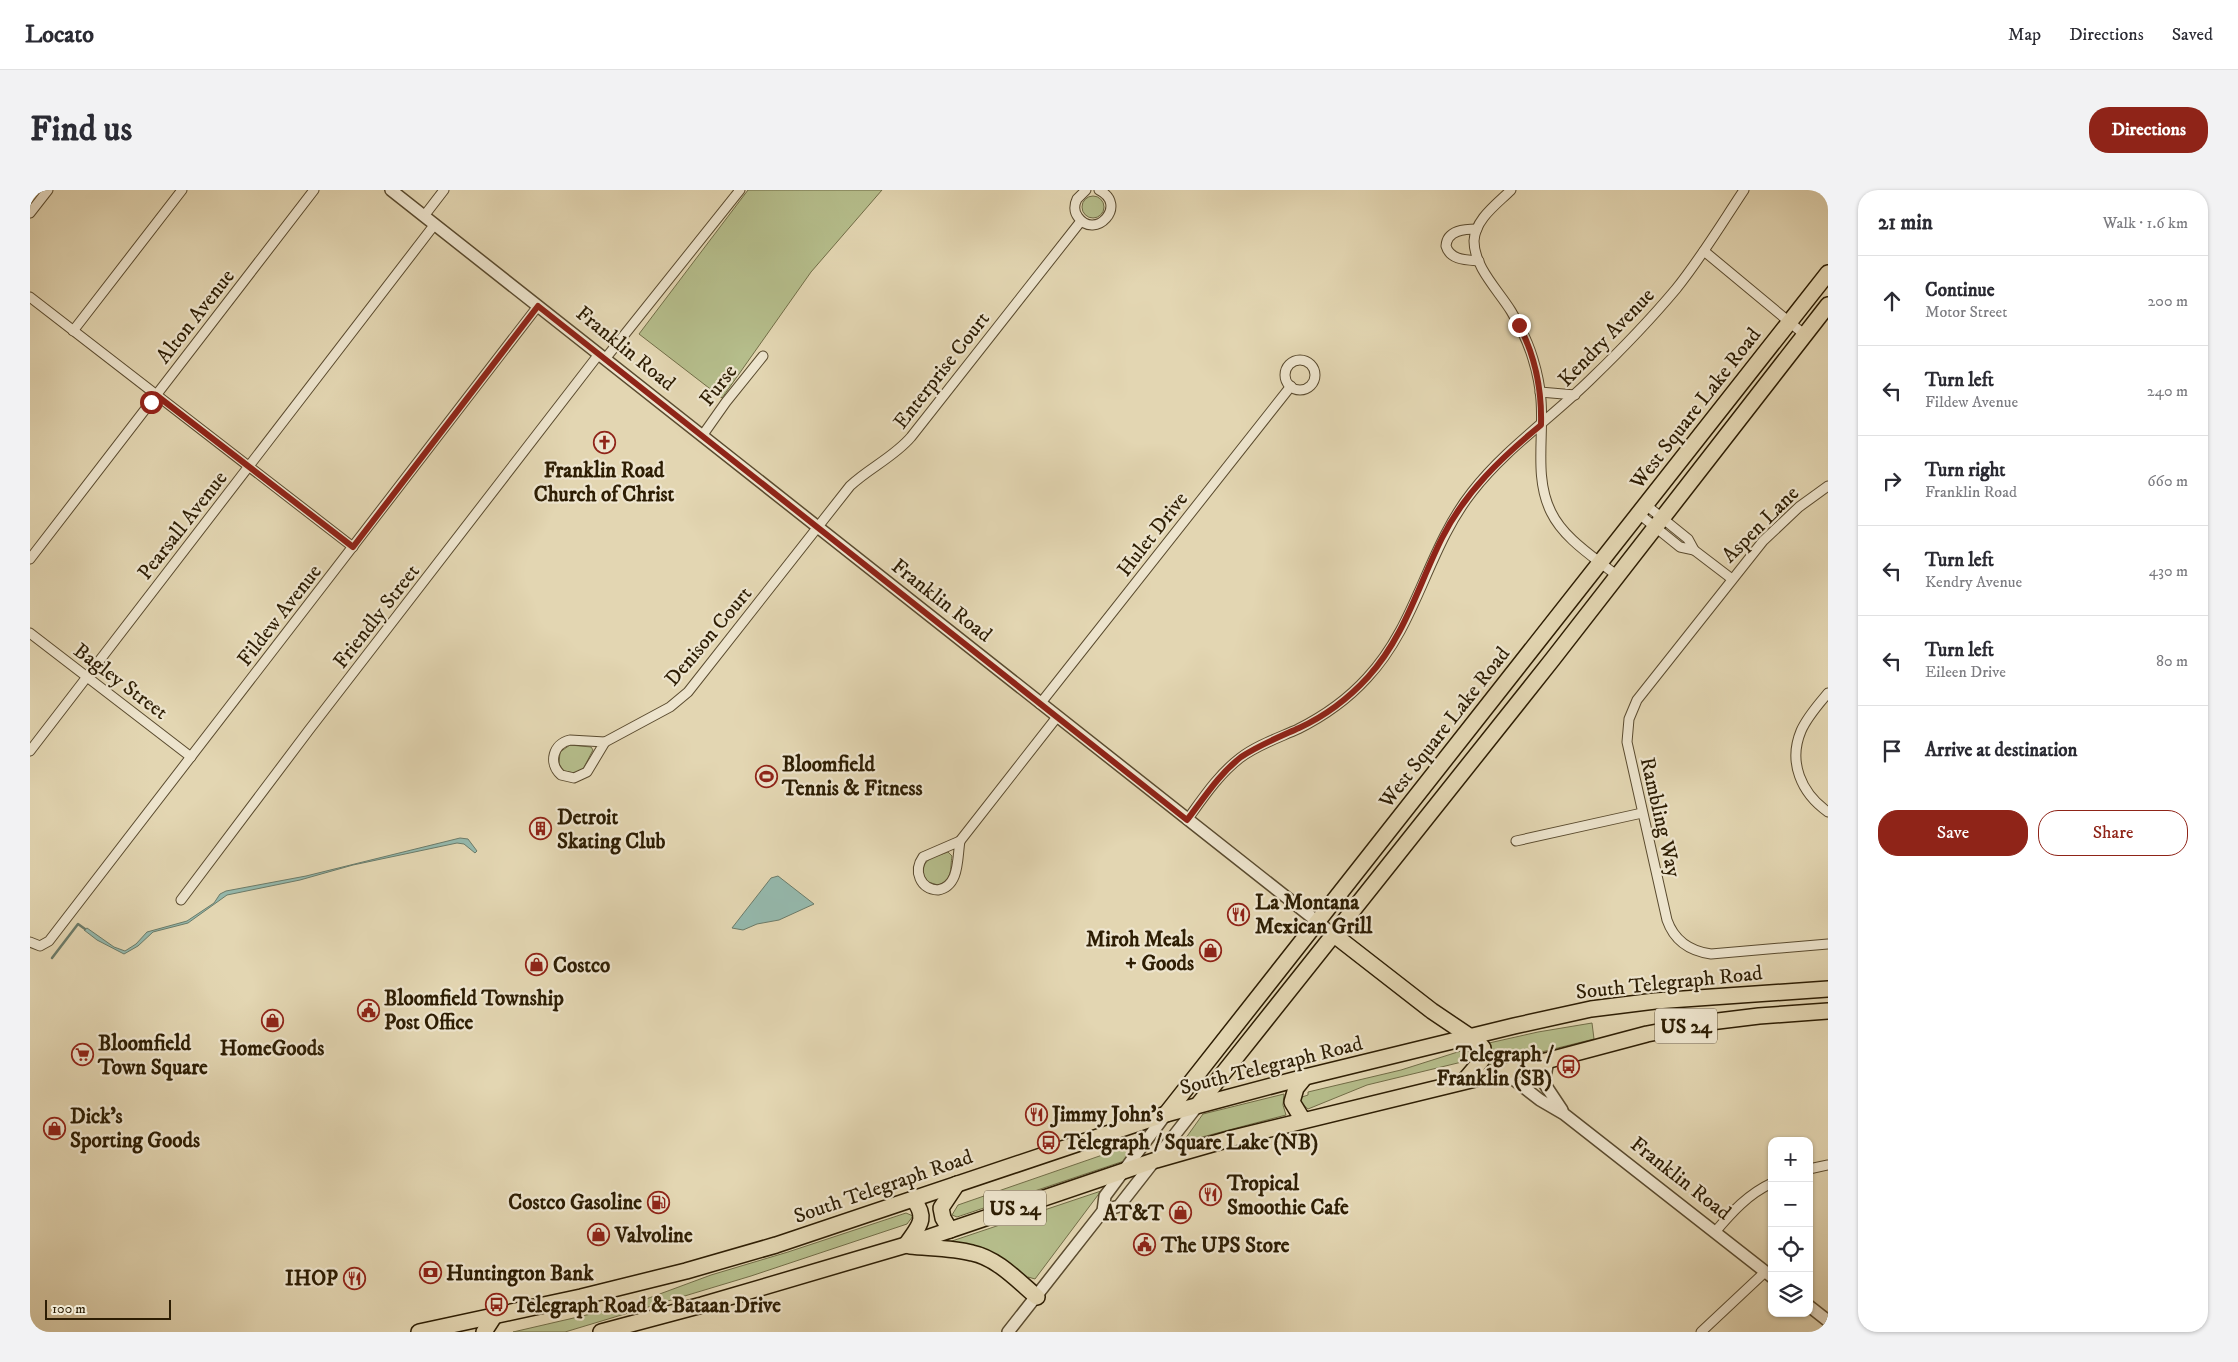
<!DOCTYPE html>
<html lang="en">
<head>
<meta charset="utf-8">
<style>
  :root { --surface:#fff; --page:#f2f2f3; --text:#2b2b33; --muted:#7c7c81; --line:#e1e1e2; --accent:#8f2418 }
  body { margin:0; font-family:"IM FELL DW Pica",serif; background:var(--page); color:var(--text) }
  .controls { position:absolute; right:15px; bottom:15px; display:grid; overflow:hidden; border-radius:10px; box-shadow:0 1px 4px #0004 }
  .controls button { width:45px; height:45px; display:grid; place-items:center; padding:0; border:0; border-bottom:1px solid var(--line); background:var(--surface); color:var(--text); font:25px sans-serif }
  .scale { position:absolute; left:15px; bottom:12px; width:126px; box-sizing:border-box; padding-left:5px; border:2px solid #2d1d03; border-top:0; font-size:14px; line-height:18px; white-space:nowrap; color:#2d1d03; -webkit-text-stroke:4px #ede4cd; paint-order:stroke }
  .stop { position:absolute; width:15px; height:15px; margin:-11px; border:4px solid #8f2418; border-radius:50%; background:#fff }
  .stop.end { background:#8f2418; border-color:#fff; box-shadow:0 1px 5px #0008 }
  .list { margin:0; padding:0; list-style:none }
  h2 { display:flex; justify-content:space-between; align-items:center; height:65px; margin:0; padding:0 20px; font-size:21px }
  h2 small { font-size:16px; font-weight:400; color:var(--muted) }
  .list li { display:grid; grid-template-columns:32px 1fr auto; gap:15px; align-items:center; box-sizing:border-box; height:90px; padding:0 20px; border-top:1px solid var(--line) }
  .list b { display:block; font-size:19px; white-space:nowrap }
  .list p { margin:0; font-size:16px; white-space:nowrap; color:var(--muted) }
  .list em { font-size:16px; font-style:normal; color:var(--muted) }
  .actions { display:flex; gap:10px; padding:15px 20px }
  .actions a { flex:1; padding:11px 0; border:1px solid var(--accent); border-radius:20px; text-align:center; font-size:18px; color:var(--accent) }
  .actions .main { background:var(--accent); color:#fff }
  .icon { flex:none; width:28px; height:28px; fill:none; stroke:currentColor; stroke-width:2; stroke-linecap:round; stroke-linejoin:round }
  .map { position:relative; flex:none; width:1798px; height:1142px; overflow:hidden; border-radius:20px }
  header { display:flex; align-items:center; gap:30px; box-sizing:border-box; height:70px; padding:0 25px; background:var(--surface); border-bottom:1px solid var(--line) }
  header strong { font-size:24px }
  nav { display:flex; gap:28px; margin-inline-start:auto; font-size:18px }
  .intro { display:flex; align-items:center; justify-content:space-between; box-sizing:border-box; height:120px; padding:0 30px }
  h1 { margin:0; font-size:35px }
  .button { padding:12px 22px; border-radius:20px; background:var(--accent); color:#fff; font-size:18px; font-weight:700 }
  main { display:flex; gap:30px; padding:0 30px }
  aside { flex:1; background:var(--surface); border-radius:20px; box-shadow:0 1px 4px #0004 }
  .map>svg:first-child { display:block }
</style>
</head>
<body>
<header>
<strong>Locato</strong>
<nav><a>Map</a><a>Directions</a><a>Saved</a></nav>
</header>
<div class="intro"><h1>Find us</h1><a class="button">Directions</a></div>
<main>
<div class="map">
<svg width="1798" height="1142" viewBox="0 0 1798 1142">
  <rect width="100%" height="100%" fill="#e3d6b2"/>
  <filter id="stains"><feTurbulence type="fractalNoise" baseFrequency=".004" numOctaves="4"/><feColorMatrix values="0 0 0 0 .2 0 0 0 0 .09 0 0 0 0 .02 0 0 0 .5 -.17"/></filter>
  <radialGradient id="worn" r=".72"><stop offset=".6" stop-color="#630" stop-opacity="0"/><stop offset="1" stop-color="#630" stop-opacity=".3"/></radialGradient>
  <g fill="#b5bd8b" stroke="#716d47">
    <path d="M718,0h134l-71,82 -89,126 -83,-64z"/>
    <circle cx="1063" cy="17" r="11"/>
    <path d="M540,555l21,2 2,3 -10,19 -8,4 -11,-2 -5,-7 1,-12z"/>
    <path d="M918,662l4,4c-2,12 1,25 -14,29l-10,-3 -6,-9c2,-16 13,-16 26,-21z"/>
    <path d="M1562,833l2,16 -105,26 2,-9 -2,-13 49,-11z"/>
    <path d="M1434,860l1,2 6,-1 2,2 -2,4 -5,2v2l-99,24 -59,24 -8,-7 2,-5 6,-2v-3l93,-22z"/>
    <path d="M1254,904l-1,11 3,10 -103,27 20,-28z"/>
    <path d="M1110,948l-16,23 -167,56 -5,-2 6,-10 156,-54z"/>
    <path d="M1071,1001l-66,88 -7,-2 -1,1 -43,-30 -35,-6z"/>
    <path d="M876,1023l7,3 -6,8 -156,52 -186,56h-52l117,-27 81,-30 77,-23z"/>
  </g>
  <g fill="#95b9ad" stroke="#6b7b69">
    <path d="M430,648l8,1 9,12 -2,2 -11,-9 -7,-1 -104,22 -53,15 -73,15 -39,28 -35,9 -15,14 -14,8 -27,-14 -13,-10 3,-2 27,19 11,4 11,-7 11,-12 40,-11 27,-18 6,-9 6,-3 80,-15z"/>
    <path d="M748,686l36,28 -35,16 -22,4 -14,6 -11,-2 39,-50z"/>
  </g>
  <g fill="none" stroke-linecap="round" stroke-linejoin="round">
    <path stroke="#6b7b69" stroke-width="2.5" d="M22,768l26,-34 7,5"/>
    <defs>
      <g id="minor">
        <path d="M1056,0l-9,9c-3,6 -3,13 1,18 17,24 51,-12 21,-27"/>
        <path d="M1481,0c-14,14 -36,29 -37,51 0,26 24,49 37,70 9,15 17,31 22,48 4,13 7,27 8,41 3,37 -7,78 10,112 13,27 43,45 65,63"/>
        <path d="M0,23l18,-23"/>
        <path d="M394,26l20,-26"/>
        <path d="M1447,39c-12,0 -30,1 -31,17 4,14 20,14 33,15"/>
        <path d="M1674,61l101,84"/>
        <path d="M0,107l323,250"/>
        <path d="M43,141l109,-141"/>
        <path d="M575,169l135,-169"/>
        <circle cx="1270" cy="185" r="15"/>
        <path d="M1510,202l35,3"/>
        <path d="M672,246l24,-34 37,-46"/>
        <path d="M1798,296l-29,21 -36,34 -126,159 -8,19 -2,23 40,178c7,20 22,31 44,34l117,-10"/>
        <path d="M1616,315l42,34 6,11 38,29"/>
        <path d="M1609,324l41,33 14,3"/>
        <path d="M0,369l284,-369"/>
        <path d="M0,443l161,124"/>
        <path d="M1798,503c-10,12 -21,24 -27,38 -13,31 0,62 27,81"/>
        <path d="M1010,514l251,-318"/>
        <path d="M540,550l35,2 -18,30 -13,6 -13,-3c-13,-12 -8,-31 9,-35z"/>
        <path d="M575,552l65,-35 18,-15 162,-206c19,-18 44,-29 61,-49l170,-216"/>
        <path d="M0,561l405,-527"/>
        <path d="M1157,630c16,-22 31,-45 53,-62 17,-13 38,-20 58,-29 26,-13 49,-29 69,-51 50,-53 60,-129 105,-186 34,-44 82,-76 121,-115 29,-28 57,-57 83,-88 25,-31 46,-66 68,-99"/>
        <path d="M930,651l97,-124"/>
        <path d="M930,651c-3,17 0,45 -22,49 -18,-1 -25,-19 -15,-33z"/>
        <path d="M1486,651l126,-28"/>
        <path d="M151,710l128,-170 290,-376"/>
        <path d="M0,752l10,4 9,-5 489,-635"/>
        <path d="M1779,979l19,-4"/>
        <path d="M1685,1042c17,-20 33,-38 57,-49"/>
        <path d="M1671,1142l64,-60"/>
      </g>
      <g id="tertiary">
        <path d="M361,0l942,744"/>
        <path d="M1518,870l-4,23 18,27"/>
        <path d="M1474,882l36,28 24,14 208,163"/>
        <path d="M1073,1021l16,-5 79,-101"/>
        <path d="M1779,1116l19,15"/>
        <path d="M978,1142l95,-121 2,-15 61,-82"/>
      </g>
      <g id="trunk">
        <path d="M1303,744l99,77 46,31 5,6 -2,13 -17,20"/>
        <path d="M1168,915l354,-445 276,-355"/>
        <path d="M1136,924l662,-841"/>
        <path d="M1273,930l-11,-18 4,-14 9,-11"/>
        <path d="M920,1040l-7,-12 -2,-10 16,-24"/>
        <path d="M876,1055c12,-18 23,-26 7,-46"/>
        <path d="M880,1056c19,2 44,2 62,7 25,5 46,28 65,44"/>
        <path d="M389,1142l162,-35 105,-26 90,-26 390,-131 139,-37 209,-51 77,-17 64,-8 173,-12"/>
        <path d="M454,1142l11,-17"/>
        <path d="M571,1142l101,-27 204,-60 250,-85 77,-22 271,-66 143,-38 63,-12 49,-6 69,-5"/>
      </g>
    </defs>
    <use href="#minor" stroke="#5a4b2f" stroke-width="11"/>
    <use href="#tertiary" stroke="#5a4b2f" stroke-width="14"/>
    <use href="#trunk" stroke="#2d1d03" stroke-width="18"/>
    <use href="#minor" stroke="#ede4cd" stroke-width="9"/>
    <use href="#tertiary" stroke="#ede4cd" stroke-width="11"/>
    <use href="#trunk" stroke="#e3d6b2" stroke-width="15"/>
  </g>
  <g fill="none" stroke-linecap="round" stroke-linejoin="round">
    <path stroke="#8f2418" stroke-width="6" d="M121,212l5,-7 197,152 185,-241 649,514c17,-22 32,-46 54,-63 18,-12 38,-20 58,-29 26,-12 49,-29 69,-51 37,-41 50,-91 74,-139 23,-46 60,-81 99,-113 1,-35 -6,-69 -22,-100"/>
  </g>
  <defs>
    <symbol id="church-ring" viewBox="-11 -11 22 22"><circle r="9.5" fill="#ede4cd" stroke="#8f2418" stroke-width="1.5"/><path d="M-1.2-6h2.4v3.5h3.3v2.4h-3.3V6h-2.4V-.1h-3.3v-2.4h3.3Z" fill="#8f2418"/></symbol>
    <symbol id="stadium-ring" viewBox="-11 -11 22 22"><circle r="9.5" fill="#ede4cd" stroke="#8f2418" stroke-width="1.5"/><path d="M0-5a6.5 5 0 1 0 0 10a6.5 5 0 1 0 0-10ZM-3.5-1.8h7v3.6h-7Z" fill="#8f2418"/></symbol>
    <symbol id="building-ring" viewBox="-11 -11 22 22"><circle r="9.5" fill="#ede4cd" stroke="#8f2418" stroke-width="1.5"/><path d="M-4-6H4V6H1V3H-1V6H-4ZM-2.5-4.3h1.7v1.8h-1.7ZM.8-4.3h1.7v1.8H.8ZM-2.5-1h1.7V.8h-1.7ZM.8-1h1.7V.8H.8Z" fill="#8f2418"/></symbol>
    <symbol id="restaurant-ring" viewBox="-11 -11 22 22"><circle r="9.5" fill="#ede4cd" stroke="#8f2418" stroke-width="1.5"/><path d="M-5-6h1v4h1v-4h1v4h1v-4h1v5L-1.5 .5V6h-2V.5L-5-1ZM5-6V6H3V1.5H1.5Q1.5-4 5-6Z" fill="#8f2418"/></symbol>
    <symbol id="shop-ring" viewBox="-11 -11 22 22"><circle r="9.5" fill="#ede4cd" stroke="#8f2418" stroke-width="1.5"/><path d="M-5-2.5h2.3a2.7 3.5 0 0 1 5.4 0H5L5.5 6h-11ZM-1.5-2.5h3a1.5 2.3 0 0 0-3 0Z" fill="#8f2418"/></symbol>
    <symbol id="civic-ring" viewBox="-11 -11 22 22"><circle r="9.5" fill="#ede4cd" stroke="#8f2418" stroke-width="1.5"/><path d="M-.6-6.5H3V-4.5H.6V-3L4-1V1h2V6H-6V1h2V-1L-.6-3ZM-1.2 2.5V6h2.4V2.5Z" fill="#8f2418"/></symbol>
    <symbol id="supermarket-ring" viewBox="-11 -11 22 22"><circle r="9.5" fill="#ede4cd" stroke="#8f2418" stroke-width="1.5"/><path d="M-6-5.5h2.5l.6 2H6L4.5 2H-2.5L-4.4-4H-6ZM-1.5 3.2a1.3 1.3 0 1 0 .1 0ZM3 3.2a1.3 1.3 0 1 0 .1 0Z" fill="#8f2418"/></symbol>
    <symbol id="bus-ring" viewBox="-11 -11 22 22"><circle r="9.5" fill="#ede4cd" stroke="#8f2418" stroke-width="1.5"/><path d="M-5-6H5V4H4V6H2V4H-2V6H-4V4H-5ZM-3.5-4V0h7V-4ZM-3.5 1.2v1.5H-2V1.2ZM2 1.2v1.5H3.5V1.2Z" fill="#8f2418"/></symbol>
    <symbol id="fuel-ring" viewBox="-11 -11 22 22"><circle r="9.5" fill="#ede4cd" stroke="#8f2418" stroke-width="1.5"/><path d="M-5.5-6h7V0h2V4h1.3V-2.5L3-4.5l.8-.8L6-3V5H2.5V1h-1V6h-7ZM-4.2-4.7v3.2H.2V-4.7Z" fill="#8f2418"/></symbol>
    <symbol id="bank-ring" viewBox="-11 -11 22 22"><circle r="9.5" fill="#ede4cd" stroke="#8f2418" stroke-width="1.5"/><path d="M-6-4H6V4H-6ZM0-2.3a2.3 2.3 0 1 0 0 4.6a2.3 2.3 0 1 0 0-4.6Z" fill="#8f2418"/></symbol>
  </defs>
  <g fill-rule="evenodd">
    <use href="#church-ring" x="562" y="240" width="25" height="25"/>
    <use href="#stadium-ring" x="724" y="574" width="25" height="25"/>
    <use href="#building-ring" x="498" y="626" width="25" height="25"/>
    <use href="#restaurant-ring" x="1196" y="712" width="25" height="25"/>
    <use href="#shop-ring" x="1168" y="748" width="25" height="25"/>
    <use href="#shop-ring" x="494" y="762" width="25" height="25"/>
    <use href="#civic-ring" x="326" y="808" width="25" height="25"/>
    <use href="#shop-ring" x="230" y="818" width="25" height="25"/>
    <use href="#supermarket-ring" x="40" y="852" width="25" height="25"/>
    <use href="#bus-ring" x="1526" y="864" width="25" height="25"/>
    <use href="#restaurant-ring" x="994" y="912" width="25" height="25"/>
    <use href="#shop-ring" x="12" y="926" width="25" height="25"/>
    <use href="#bus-ring" x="1006" y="940" width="25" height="25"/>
    <use href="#restaurant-ring" x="1168" y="992" width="25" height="25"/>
    <use href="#fuel-ring" x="616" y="1000" width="25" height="25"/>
    <use href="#shop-ring" x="1138" y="1010" width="25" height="25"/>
    <use href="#shop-ring" x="556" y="1032" width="25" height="25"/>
    <use href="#civic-ring" x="1102" y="1042" width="25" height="25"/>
    <use href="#bank-ring" x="388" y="1070" width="25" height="25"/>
    <use href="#restaurant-ring" x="312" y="1076" width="25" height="25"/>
    <use href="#bus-ring" x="454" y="1102" width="25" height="25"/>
  </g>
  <g text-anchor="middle" stroke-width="4.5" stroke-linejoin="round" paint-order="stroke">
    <g fill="#ede4cd" stroke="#675940" stroke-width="1">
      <rect x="1625" y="818.5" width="62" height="35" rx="4"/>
      <rect x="954" y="1000.5" width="62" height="35" rx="4"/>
    </g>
    <g font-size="20" font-weight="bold" fill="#2d1d03">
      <text x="1656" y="843">US 24</text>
      <text x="985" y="1025">US 24</text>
    </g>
    <g font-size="21" fill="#2d1d03" stroke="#ede4cd">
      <text transform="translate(165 126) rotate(-52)" y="7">Alton Avenue</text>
      <text transform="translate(1576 147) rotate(-46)" y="7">Kendry Avenue</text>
      <text transform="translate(596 158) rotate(39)" y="7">Franklin Road</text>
      <text transform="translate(911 180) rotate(-52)" y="7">Enterprise Court</text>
      <text transform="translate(688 195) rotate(-52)" y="7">Furse</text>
      <text transform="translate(1665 218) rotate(-52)" y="7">West Square Lake Road</text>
      <text transform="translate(1730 334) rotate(-45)" y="7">Aspen Lane</text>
      <text transform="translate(152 335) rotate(-52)" y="7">Pearsall Avenue</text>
      <text transform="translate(1122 344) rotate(-52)" y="7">Hulet Drive</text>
      <text transform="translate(912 410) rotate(38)" y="7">Franklin Road</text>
      <text transform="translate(249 425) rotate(-52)" y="7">Fildew Avenue</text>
      <text transform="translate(346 426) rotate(-52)" y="7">Friendly Street</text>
      <text transform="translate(678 446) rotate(-50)" y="7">Denison Court</text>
      <text transform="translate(91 491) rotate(37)" y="7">Bagley Street</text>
      <text transform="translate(1414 537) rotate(-52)" y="7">West Square Lake Road</text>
      <text transform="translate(1631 627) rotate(77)" y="7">Rambling Way</text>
      <text transform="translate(1639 792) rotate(-6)" y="7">South Telegraph Road</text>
      <text transform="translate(1241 875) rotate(-14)" y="7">South Telegraph Road</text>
      <text transform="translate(1651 988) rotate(38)" y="7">Franklin Road</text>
      <text transform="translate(853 996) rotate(-19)" y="7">South Telegraph Road</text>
    </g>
    <g font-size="21" font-weight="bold" fill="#2d1d03" stroke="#ede4cd" text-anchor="start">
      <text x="574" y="287" text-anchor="middle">Franklin Road<tspan x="574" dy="24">Church of Christ</tspan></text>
      <text x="752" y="581">Bloomfield<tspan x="752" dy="24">Tennis &amp; Fitness</tspan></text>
      <text x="527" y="634">Detroit<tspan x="527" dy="24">Skating Club</tspan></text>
      <text x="1225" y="719">La Montana<tspan x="1225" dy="24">Mexican Grill</tspan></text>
      <text x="1164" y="756" text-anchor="end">Miroh Meals<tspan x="1164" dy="24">+ Goods</tspan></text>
      <text x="523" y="782">Costco</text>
      <text x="354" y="815">Bloomfield Township<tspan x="354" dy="24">Post Office</tspan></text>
      <text x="68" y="860">Bloomfield<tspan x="68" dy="24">Town Square</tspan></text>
      <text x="242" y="865" text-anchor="middle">HomeGoods</text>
      <text x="1522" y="871" text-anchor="end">Telegraph /<tspan x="1522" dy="24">Franklin (SB)</tspan></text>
      <text x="1022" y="931">Jimmy John's</text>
      <text x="40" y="933">Dick's<tspan x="40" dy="24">Sporting Goods</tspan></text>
      <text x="1034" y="959">Telegraph / Square Lake (NB)</text>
      <text x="1197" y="1000">Tropical<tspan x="1197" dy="24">Smoothie Cafe</tspan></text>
      <text x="612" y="1019" text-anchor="end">Costco Gasoline</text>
      <text x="1134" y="1030" text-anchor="end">AT&amp;T</text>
      <text x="585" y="1052">Valvoline</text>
      <text x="1131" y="1062">The UPS Store</text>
      <text x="416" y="1090">Huntington Bank</text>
      <text x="308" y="1095" text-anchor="end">IHOP</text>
      <text x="483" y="1122">Telegraph Road &amp; Bataan Drive</text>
    </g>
  </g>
  <rect width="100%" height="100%" filter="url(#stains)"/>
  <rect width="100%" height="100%" fill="url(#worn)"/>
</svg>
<div class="controls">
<button>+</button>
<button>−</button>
<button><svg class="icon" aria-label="locate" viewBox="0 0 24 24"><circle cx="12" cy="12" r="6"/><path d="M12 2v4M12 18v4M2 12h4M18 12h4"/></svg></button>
<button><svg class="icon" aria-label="layers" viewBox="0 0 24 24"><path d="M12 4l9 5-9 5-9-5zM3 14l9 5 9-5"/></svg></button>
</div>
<div class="scale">100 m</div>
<div class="stop" style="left:121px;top:212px"></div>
<div class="stop end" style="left:1489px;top:135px"></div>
</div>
<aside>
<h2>21 min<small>Walk · 1.6 km</small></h2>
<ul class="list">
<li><svg class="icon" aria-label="ahead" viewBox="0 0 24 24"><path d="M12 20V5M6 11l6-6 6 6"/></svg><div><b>Continue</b><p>Motor Street</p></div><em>200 m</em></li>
<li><svg class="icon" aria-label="left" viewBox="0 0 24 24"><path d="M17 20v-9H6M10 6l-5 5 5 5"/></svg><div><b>Turn left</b><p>Fildew Avenue</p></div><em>240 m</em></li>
<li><svg class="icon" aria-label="right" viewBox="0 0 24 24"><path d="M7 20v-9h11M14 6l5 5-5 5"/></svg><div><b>Turn right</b><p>Franklin Road</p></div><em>660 m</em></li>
<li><svg class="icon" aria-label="left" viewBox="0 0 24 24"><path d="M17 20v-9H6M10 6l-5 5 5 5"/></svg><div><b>Turn left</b><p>Kendry Avenue</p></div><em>430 m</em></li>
<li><svg class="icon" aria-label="left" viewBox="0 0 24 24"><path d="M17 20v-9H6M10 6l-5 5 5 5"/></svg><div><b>Turn left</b><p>Eileen Drive</p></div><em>80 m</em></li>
<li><svg class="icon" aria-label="arrive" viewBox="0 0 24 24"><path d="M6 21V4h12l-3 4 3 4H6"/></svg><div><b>Arrive at destination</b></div></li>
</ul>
<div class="actions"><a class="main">Save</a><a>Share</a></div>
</aside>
</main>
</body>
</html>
